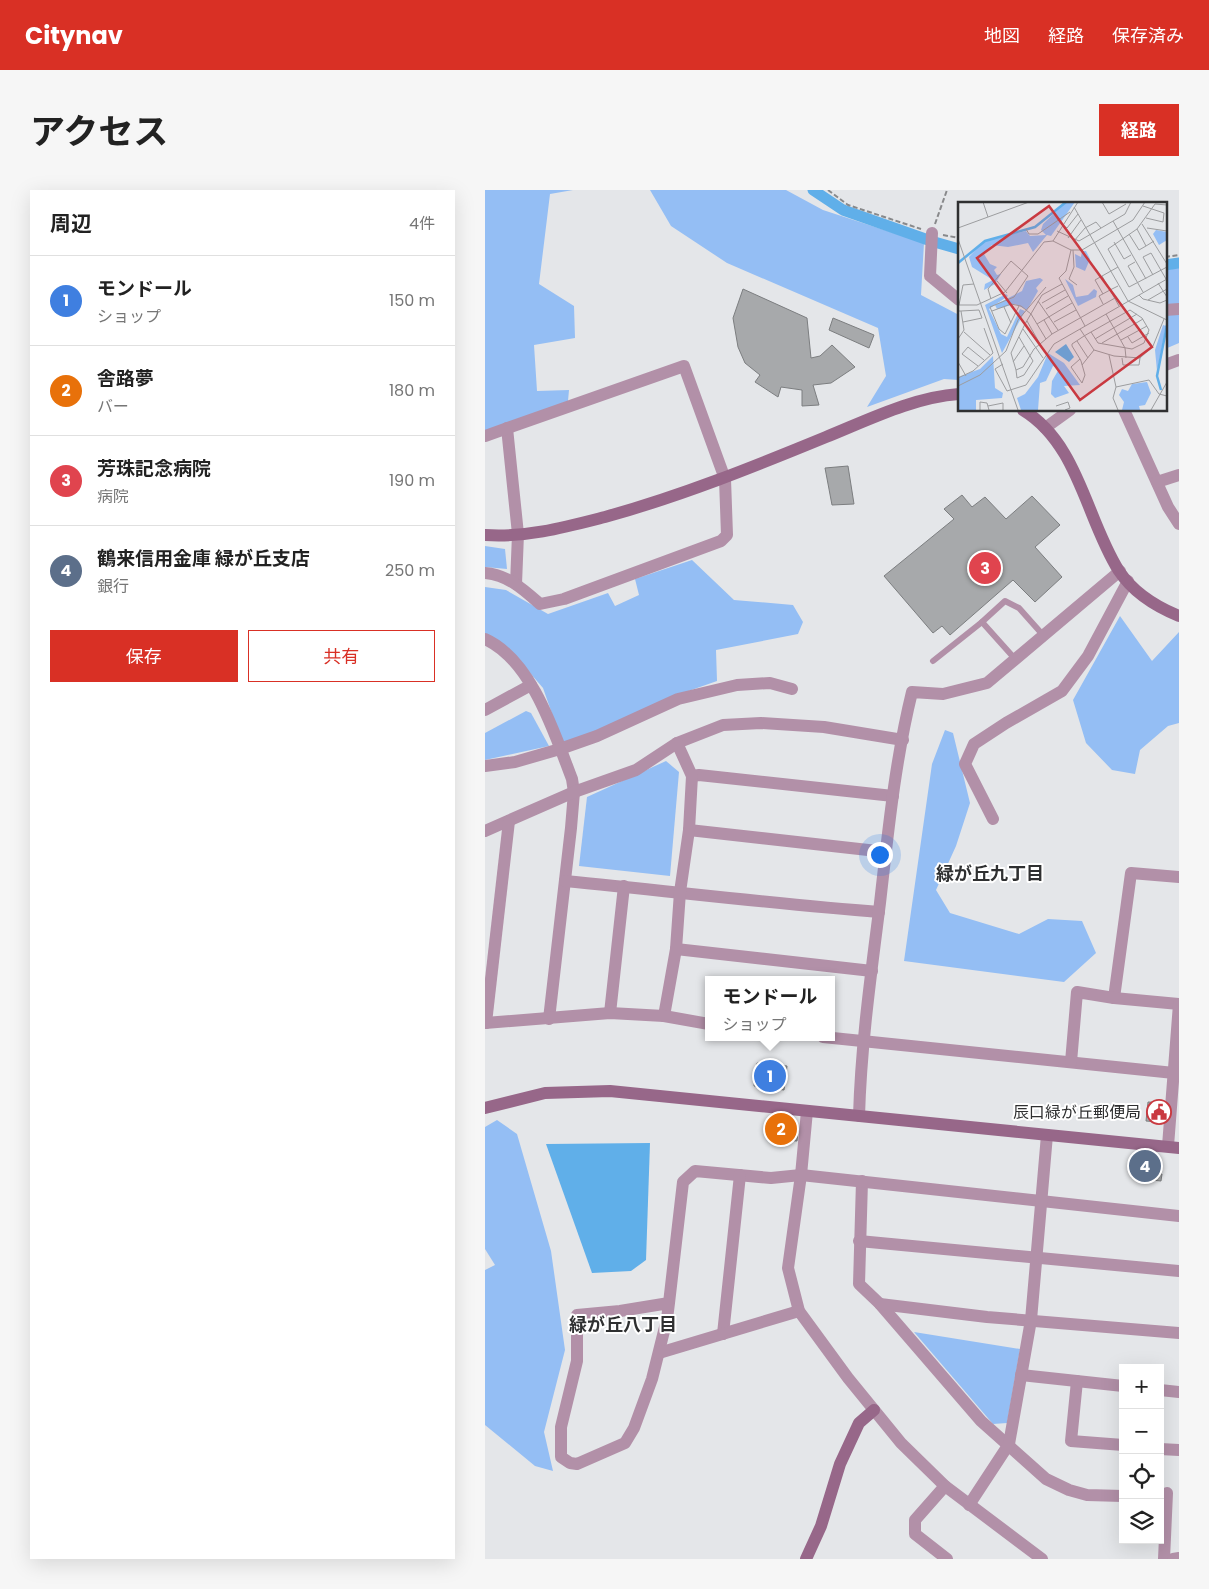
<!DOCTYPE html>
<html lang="ja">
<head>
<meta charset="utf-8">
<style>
  :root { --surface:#fff; --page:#f6f6f6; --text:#222; --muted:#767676; --line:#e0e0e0; --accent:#d93025 }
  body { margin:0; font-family:Poppins,"Noto Sans JP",sans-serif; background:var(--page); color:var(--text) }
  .controls { position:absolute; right:15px; bottom:15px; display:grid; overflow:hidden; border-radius:0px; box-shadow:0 5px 20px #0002 }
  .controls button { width:45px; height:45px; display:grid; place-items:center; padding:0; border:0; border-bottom:1px solid var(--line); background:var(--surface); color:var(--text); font:25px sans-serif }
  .you { position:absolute; left:394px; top:664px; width:18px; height:18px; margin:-12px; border:4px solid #fff; border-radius:50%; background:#1a73e8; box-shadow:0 0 0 8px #1a73e833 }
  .badge { display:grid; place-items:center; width:32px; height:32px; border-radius:50%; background:var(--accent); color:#fff; font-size:16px; font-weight:700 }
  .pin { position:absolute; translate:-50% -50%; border:2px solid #fff; box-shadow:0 1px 5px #0006 }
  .popup { position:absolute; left:220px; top:786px; width:130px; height:65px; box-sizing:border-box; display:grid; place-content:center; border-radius:0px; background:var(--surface); filter:drop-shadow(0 1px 4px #0005); font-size:16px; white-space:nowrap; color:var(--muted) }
  .popup b { font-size:19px; color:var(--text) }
  .popup::after { content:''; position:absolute; left:50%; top:100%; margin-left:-10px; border:10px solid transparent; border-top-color:var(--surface) }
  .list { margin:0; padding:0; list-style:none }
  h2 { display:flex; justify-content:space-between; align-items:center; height:65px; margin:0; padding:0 20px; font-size:21px }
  h2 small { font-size:16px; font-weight:400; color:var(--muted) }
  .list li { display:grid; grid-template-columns:32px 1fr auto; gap:15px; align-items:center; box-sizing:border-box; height:90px; padding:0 20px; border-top:1px solid var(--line) }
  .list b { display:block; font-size:19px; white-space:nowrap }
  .list p { margin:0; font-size:16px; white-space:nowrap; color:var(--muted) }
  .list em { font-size:16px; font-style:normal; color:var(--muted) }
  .actions { display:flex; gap:10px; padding:15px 20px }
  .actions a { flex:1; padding:11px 0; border:1px solid var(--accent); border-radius:0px; text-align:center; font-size:18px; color:var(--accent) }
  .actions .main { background:var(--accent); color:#fff }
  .icon { flex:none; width:28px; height:28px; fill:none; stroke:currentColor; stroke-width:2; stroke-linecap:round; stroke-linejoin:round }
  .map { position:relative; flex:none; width:694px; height:1369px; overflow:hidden; border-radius:0px }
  header { display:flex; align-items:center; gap:30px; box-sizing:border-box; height:70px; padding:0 25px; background:var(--accent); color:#fff }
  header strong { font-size:24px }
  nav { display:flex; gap:28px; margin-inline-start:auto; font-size:18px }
  .intro { display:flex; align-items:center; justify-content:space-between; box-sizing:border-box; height:120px; padding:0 30px }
  h1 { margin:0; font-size:35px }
  .button { padding:12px 22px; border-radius:0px; background:var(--accent); color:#fff; font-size:18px; font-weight:700 }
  main { display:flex; gap:30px; padding:0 30px }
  aside { flex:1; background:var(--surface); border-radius:0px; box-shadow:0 5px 20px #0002 }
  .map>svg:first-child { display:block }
</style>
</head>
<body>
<header>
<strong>Citynav</strong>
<nav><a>地図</a><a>経路</a><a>保存済み</a></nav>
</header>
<div class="intro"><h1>アクセス</h1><a class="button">経路</a></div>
<main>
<aside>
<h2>周辺<small>4件</small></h2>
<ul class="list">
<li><span class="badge" style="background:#3f7fe0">1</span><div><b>モンドール</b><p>ショップ</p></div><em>150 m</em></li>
<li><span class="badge" style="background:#e8710a">2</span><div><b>舎路夢</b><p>バー</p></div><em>180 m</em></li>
<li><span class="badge" style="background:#e0444e">3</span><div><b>芳珠記念病院</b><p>病院</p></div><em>190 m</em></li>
<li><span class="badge" style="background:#5c6f8a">4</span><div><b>鶴来信用金庫 緑が丘支店</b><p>銀行</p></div><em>250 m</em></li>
</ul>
<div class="actions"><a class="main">保存</a><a>共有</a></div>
</aside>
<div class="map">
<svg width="694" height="1369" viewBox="0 0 694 1369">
  <rect width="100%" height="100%" fill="#e4e6e9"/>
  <g fill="#94bef4">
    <path d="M0,0h88l-23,4 -11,90 35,22 1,32 -41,7 3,46 32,-1 -1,11 -83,31z"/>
    <path d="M165,0h136l37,20 101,33 -3,52 38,20v65l-15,-1 -77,28 19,-31 -8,-48 -151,-65 -56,-37z"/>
    <path d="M694,78v75l-14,6v-79z"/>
    <path d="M0,356l20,3 2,20 -22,-2z"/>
    <path d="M207,370l42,40 59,5 10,17 -5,12 -82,16 1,31 -37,13 -117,51 -20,-57 -31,-36 -27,-17v-48l21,3 42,24 60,-21 7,13 24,-11 -4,-16z"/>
    <path d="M635,426l32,45 27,-29v91l-11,3 -28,24 -5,24 -23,-4 -26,-27 -13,-43z"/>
    <path d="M41,521l5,2 18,33 -64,14v-27z"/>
    <path d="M460,540l8,3 17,70 -14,43 -20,44 14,23 69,21 29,-15 34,2 14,32 -32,29 -160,-21 28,-197z"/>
    <path d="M181,571l13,11 -9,104 -91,-10 8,-69z"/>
    <path d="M12,930l20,14 34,117 14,99 -21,82 9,39 -18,-5 -50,-41v-155l10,-5 -10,-16v-122z"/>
    <path d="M429,1142l106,17 -13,74 -14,1z"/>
  </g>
  <path fill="#60afe9" d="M165,953l-4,117 -15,11 -39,2 -46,-129z"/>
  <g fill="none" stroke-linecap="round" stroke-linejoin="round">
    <g stroke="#60afe9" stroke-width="11">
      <path d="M328,0l30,20 88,31 28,8"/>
      <path d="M680,75l14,-2"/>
    </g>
  </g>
  <g fill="#a7a9ab" stroke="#7c7e80">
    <path d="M258,99l64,29 4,40 9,-2 12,-11 23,22 -24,16 -18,2 6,20 -17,1v-16l-21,-3 -3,10 -23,-15 5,-7 -15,-12 -7,-16 -5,-29z"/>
    <path d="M348,128l41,17 -5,13 -40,-18z"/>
    <path d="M363,276l6,38 -22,1 -7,-37z"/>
    <path d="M477,305l10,12 13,-10 21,22 26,-23 28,29 -25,22 27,30 -27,25 -22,-22 -63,55 -8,-9 -9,7 -49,-57 70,-57 -10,-10z"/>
    <path d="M272,873l30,3 -3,24 -30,-4z"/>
    <path d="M663,912l23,1 -1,20 -24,-2z"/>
    <path d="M287,927l13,1 -2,10 15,2 -1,11 -27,-2z"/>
    <path d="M649,966l23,2 -2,15 7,1 -1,7 -29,-3z"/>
  </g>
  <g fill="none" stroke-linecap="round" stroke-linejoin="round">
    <g stroke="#88898b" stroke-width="2" stroke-dasharray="5 2.5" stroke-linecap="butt">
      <path d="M343,0l20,15 73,24"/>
      <path d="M450,34l12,-34"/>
      <path d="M458,45l16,3"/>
      <path d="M680,67l14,-2"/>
    </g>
    <g stroke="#b290a8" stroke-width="6">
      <path d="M531,470l-34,-38 23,-21 14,7 24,27"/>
      <path d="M448,471l49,-39"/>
    </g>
    <g stroke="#b290a8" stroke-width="12">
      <path d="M447,43l-2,43 29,24"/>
      <path d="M680,120l14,-1"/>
      <path d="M680,175l14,-5"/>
      <path d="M639,220l44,97 11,17"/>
      <path d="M22,238l11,106 -2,50"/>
      <path d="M560,238l25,-18"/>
      <path d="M0,246l199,-70 41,113 2,56 -6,6 -157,58 -24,5c-17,-15 -32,-29 -55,-31"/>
      <path d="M672,292l22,-7"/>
      <path d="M0,449c47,21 70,96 87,140l2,13 -3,36 -22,191"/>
      <path d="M0,520l46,-25"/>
      <path d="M0,576l30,-4 45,-13 37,-13 81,-37 59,-14 33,-2 22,6"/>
      <path d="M207,586l7,-1 194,21"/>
      <path d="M508,629l-28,-55 9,-20 32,-21 56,-32 26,-35 40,-75"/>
      <path d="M204,640l197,22"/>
      <path d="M0,641l89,-39 62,-22 41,-27 46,-18 38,-2 63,4 79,13"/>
      <path d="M80,691c105,10 209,23 314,31"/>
      <path d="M191,759l196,22"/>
      <path d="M629,808l17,-125 48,4"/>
      <path d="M125,823l14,-127"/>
      <path d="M179,826l12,-67 4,-57 9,-62 3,-54 -15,-33"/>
      <path d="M0,833l125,-10 54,3 45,8"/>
      <path d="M1,833l23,-202"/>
      <path d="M338,847l351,36"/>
      <path d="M586,872l6,-70 37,6 65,6"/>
      <path d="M322,921l-6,64 -13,93 11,43 49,67 53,65 44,43 97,73"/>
      <path d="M374,926c2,-71 12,-142 21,-213 8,-70 15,-142 32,-211l31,2 44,-11 133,-112"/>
      <path d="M683,956l11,-142"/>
      <path d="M377,991l-3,103 21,20 101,117 65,58 23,11 18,5 36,1"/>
      <path d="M374,1051l320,30"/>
      <path d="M184,1113l-49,8 -43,4v46l-16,66v30l9,6 7,1 48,-21 9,-15 18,-49 15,-60 2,-16 14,-121 12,-11 76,7 30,-3 378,41"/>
      <path d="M395,1114l107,13 192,16"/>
      <path d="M238,1144l17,-159"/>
      <path d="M174,1163l140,-42"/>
      <path d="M536,1185l102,11"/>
      <path d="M592,1191l-6,60 52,4"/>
      <path d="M675,1200l19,2"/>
      <path d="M675,1259l19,1"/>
      <path d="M460,1296l-30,34v14l32,25"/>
      <path d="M484,1315l40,-61 22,-124 16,-185"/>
      <path d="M679,1369l3,-66"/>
      <path d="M688,1369l6,-1"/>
    </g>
    <g stroke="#976789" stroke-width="12">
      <path d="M538,220c56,34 63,109 96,161 14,21 38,36 60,45"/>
      <path d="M0,345c41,3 81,-8 120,-18 76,-21 148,-50 221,-80 42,-17 88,-40 133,-43"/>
      <path d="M0,918l60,-15 65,-2 569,57"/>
      <path d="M321,1369l15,-33 19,-62 19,-41 15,-13"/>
    </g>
  </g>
  <defs>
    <symbol id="civic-ring" viewBox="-11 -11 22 22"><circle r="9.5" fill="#fff" stroke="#c93940" stroke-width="1.5"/><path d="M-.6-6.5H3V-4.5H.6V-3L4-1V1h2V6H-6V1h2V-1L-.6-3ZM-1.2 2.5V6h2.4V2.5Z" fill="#c93940"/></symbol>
  </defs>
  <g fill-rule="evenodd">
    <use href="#civic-ring" x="660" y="908" width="28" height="28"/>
  </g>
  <g text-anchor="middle" stroke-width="4" stroke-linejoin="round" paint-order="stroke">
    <g font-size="16" fill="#2f3031" stroke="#fff" text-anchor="end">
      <text x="656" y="928">辰口緑が丘郵便局</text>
    </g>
    <g font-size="18" font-weight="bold" fill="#2f3031" stroke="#fff">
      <text x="505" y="690">緑が丘九丁目</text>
      <text x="138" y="1141">緑が丘八丁目</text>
    </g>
  </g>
  <g transform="translate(473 12)">
    <rect width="209" height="209" fill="#e4e6e9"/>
    <path d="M108,0h9l-24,34 -4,-1 -14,17 -5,-9 -20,4 -16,-2 -8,9 6,10 7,3 -3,3 3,5 4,-1 -6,10 -11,6 1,-6 8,-4 -21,-13 -3,-10 13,-14 16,-6 28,-6 4,5 16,-1 -5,-5 2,-6zM198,28l11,2v8l-8,5 -6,-11zM124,49h4l4,8 -5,12 -9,-4 -1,-13 6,3zM82,76l3,2 -7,8 2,3 -11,19 -12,-6 -18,5 -2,-4 27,-14 4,-10zM107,77l8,6 3,12 12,-2 6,-6 3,2 -1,6 -18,9zM48,92l2,2 -19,13 12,25 6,3 13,-28 5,2 -23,42 -17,-48zM205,123l3,1 -9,45 -2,-21zM90,151l16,10 16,22 -16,1 5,7 -14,5 -4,-4 1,-13 7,-12 -6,-3 -7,15 -6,2 -2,27h-17l-4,-12 8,-4 13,-17zM35,154l2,32 8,5 -1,5 -26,2v10h-18v-33l22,-8zM189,180l4,11 -6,12 -6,1 1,4h-18l2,-8 -5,-7 3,-6 6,2 4,-7z" fill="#94bef4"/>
    <path d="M108,142l8,13 -5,5 -14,-10z" fill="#60afe9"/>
    <path fill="none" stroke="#60afe9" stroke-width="2.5" d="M0,61l27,-22 50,-14 31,-25M203,188l-4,-14 10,-51"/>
    <path fill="none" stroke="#9c9d9f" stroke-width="1" d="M25,0l5,15M144,0l7,12 17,-10M209,3l-12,-1 -18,25 -29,20 21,38 38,-20M185,4l21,7 -1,9 -17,-4M116,5l54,94 39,19M155,19l33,58M103,22l6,4 11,-14M184,22l25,40M0,26l71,-26M189,26l20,3M68,27l3,5h9l32,-22M179,27l9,17 8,-5M99,29l22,10 46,-27 6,-12M171,32l10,16 7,-4M110,36l13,-18M0,37l60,171M95,39l25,-39M116,39l11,-13 11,-6 5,6M156,40l10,17 7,-4M113,48l-5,21 -7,7 26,48M115,48l1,17 -5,12 8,6M177,60l-7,4 15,26M195,73l-10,-18 8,-4 15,26M144,74l8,14 -11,6 4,8M39,79l10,12M200,81l9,14M104,82l-20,11 -17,29 -14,29 5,17 7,-3 11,-18 18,-15 63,-36M160,84l-8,4 9,16M145,92l-8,-14 23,-13M181,93l4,4 17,4 7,-3M33,97l-3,-10 23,-28 17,15 -14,21 -24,10 9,22 6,5 14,-28M190,98l19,-11M80,99l20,29M84,101l23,-13M0,103h19l28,-13 39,-50 9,-1 18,9h11l51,-30 12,-18M1,103l4,-20 11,-1M46,105l7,16M88,107l22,-13M0,109h3l3,19 -6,9M3,109l18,-1 3,8 -19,4M34,109l19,-7 10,2 10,8 15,25M148,112l19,34 1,10M86,118l8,14M69,119l13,23M96,120l22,-12M79,122l35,-21M65,127l20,29M122,127l14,21 20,6 26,2 13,-12 11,-27M6,130l26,23M170,135l4,6 17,-10M137,137l42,-25M163,138l26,-14M119,139l11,17M144,141l41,-24M151,153l7,32 -3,11 5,12M164,156l1,7h16l1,-7M122,157l-9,8 11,16 3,-8 -4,-14 -1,-2 -8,-13v-2l12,-8 7,-4 39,-22 12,8 7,12 -5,13 -12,6 -34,-6 -7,-11M0,160l8,14M55,160l11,-16M45,162l-8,5 12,22 19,-6 28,-41 113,-65M124,163l12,-15M20,164l-16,-12 6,-7 16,13M58,168l1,8 7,-3 9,-14 -14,-24M0,176l15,-7 20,-18 -9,-25M0,184l22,-11 26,-24 12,-31 28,-33M158,185l33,-7 10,14 8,2M30,204l15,-3v7M98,204l12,-4 2,6 -5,2M22,208v-8l7,1 2,7M193,208l16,-28"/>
    <path fill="#c93940" fill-opacity="0.15" stroke="#c93940" stroke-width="2.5" d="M91,4l103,141 -72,53 -103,-142z"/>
    <rect width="209" height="209" fill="none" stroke="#2f3031" stroke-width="2.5"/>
  </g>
</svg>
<div class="controls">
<button>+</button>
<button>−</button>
<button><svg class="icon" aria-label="locate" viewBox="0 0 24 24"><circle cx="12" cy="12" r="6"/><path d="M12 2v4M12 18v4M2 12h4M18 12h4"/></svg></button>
<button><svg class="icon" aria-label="layers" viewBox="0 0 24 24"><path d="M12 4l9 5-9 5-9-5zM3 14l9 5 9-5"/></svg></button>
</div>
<div class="you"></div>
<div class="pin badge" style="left:285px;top:886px;background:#3f7fe0">1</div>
<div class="popup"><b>モンドール</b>ショップ</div>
<div class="pin badge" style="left:296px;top:939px;background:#e8710a">2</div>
<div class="pin badge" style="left:500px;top:378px;background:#e0444e">3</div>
<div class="pin badge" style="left:660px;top:976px;background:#5c6f8a">4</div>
</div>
</main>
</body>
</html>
